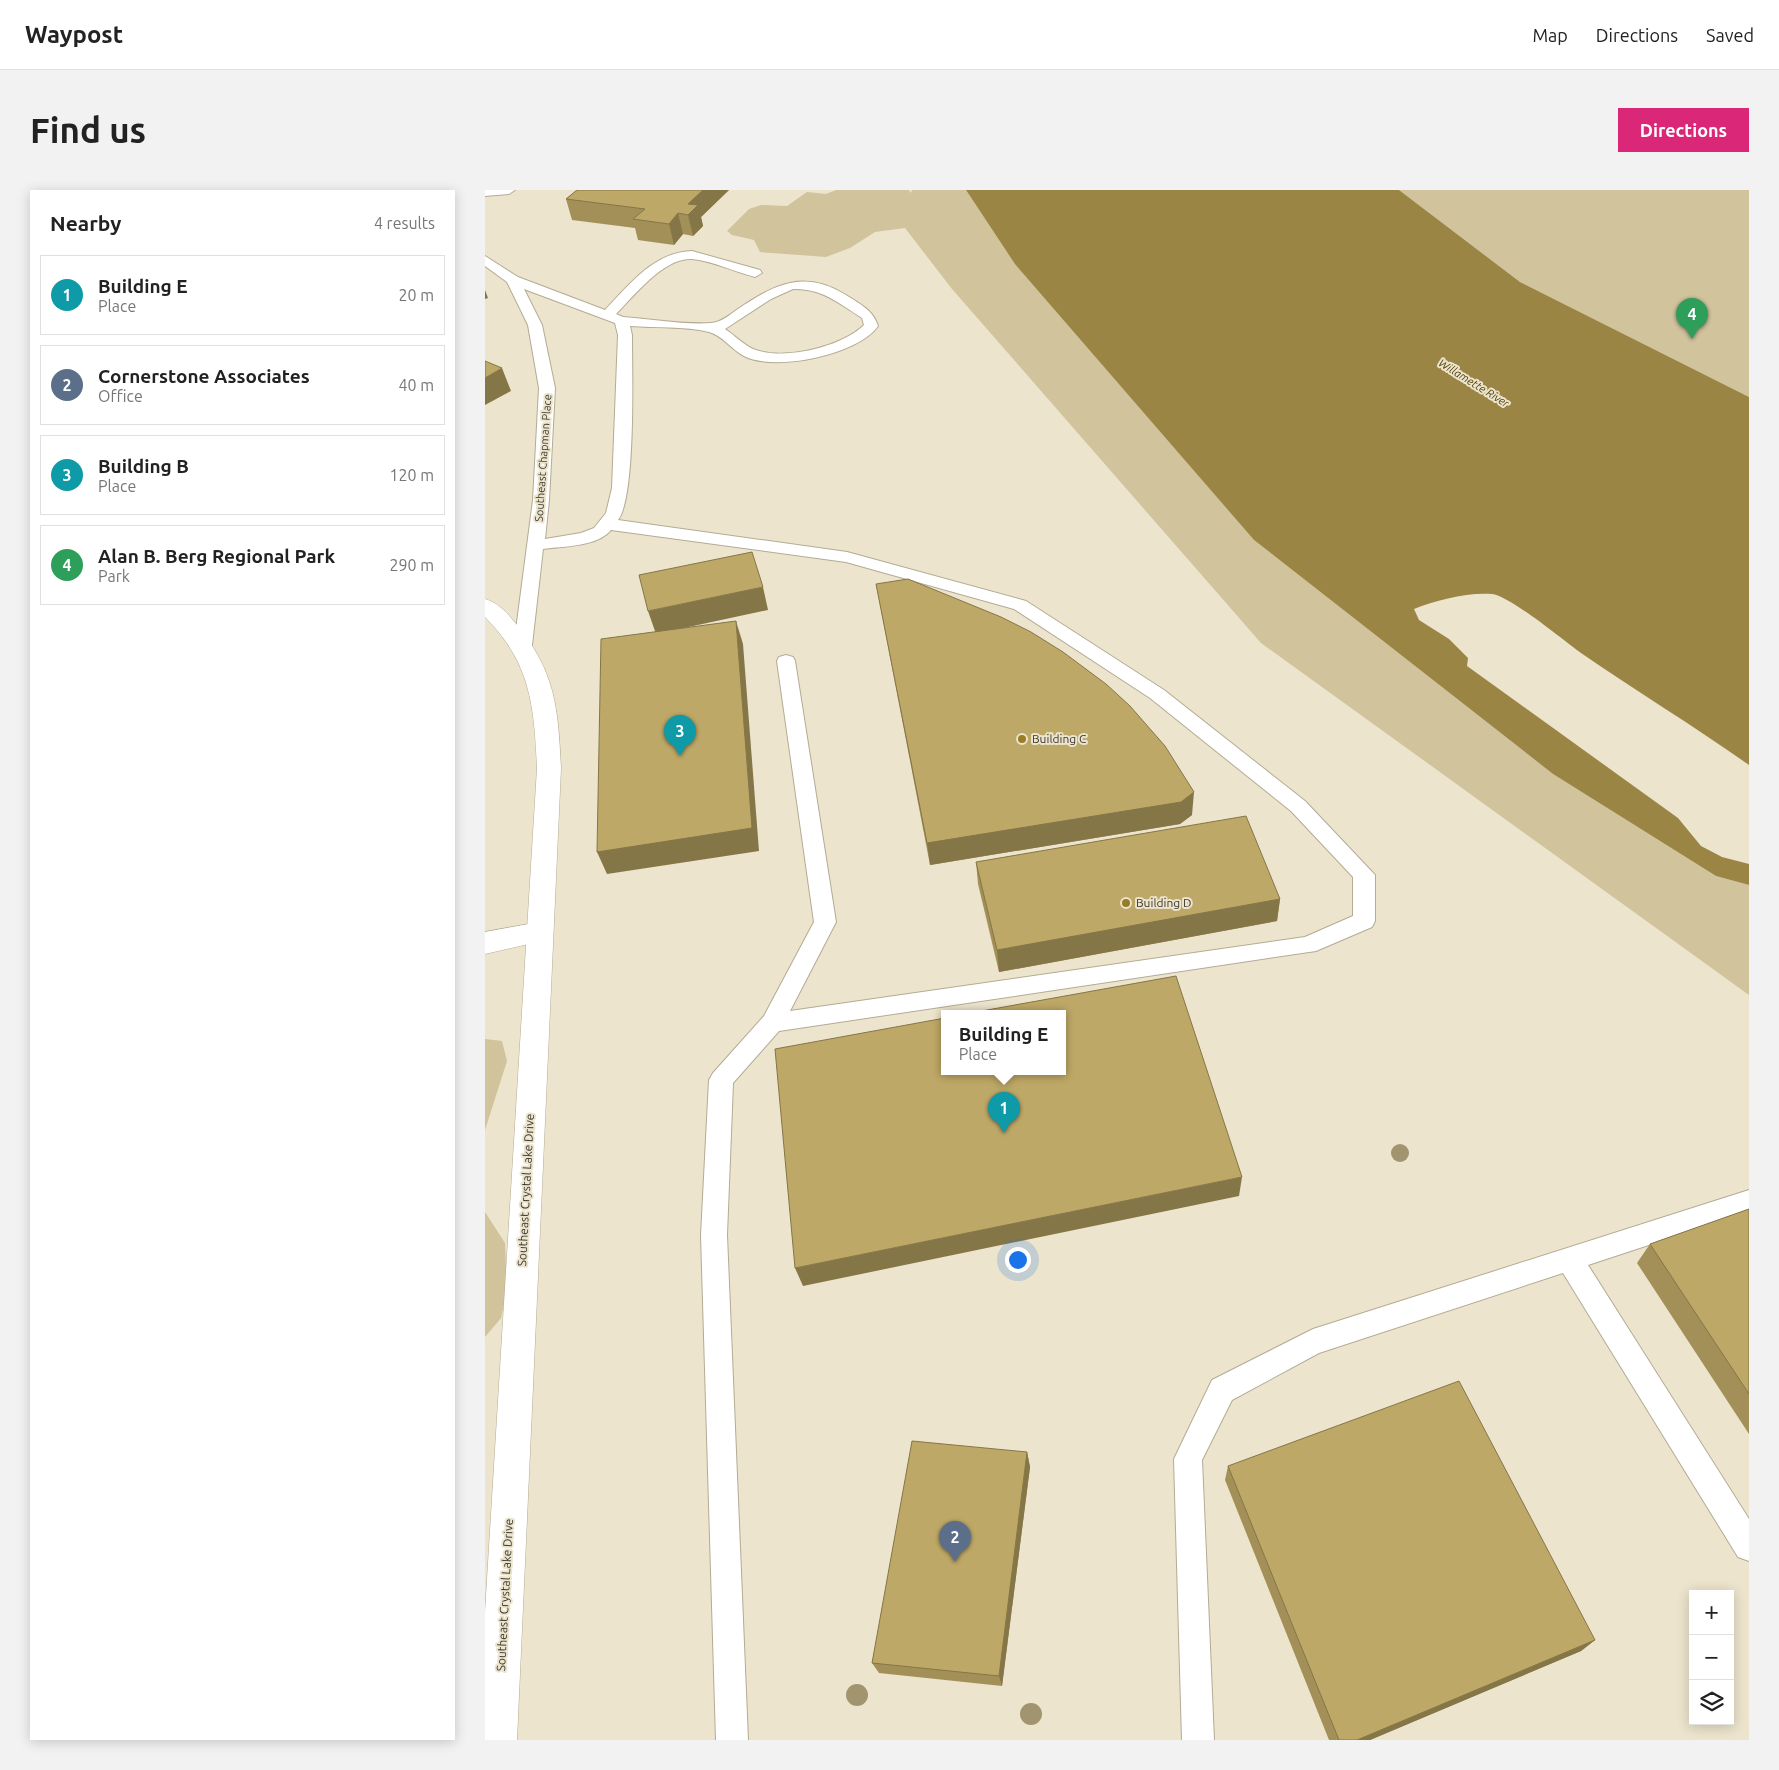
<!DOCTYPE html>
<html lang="en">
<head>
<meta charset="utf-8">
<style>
  :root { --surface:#fff; --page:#f2f2f2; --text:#222; --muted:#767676; --line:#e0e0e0; --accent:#db2777 }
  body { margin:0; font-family:Ubuntu,sans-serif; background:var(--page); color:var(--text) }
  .controls { position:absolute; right:15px; bottom:15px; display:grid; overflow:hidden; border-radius:0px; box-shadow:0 2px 12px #0003 }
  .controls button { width:45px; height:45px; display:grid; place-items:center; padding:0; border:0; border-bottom:1px solid var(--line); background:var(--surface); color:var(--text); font:25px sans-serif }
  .you { position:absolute; left:532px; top:1069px; width:18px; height:18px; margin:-12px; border:4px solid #fff; border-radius:50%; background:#1a73e8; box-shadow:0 0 0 8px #1a73e833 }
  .badge { display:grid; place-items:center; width:32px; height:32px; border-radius:50%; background:var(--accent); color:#fff; font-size:16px; font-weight:700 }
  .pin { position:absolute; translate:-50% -41px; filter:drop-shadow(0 1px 2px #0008) }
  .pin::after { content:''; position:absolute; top:26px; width:18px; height:15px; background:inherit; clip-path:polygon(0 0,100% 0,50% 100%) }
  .popup { position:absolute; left:456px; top:820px; width:125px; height:65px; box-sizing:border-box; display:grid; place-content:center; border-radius:0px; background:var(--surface); filter:drop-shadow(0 1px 4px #0005); font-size:16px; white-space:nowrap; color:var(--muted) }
  .popup b { font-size:19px; color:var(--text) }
  .popup::after { content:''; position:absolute; left:50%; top:100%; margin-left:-10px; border:10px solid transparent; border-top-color:var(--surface) }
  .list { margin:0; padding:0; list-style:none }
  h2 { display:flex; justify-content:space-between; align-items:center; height:65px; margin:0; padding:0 20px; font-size:21px }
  h2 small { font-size:16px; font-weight:400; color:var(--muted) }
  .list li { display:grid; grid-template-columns:32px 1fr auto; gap:15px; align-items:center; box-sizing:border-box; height:80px; margin:0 10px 10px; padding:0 10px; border:1px solid var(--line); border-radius:0px }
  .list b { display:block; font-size:19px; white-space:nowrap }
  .list p { margin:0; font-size:16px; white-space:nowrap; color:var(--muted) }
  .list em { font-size:16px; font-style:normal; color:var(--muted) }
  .icon { flex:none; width:28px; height:28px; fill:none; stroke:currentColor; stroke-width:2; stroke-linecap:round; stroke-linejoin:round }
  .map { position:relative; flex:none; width:1264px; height:1550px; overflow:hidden; border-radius:0px }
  header { display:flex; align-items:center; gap:30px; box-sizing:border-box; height:70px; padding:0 25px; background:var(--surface); border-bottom:1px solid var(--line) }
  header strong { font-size:24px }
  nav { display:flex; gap:28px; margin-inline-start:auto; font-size:18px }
  .intro { display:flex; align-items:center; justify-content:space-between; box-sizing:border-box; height:120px; padding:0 30px }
  h1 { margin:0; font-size:35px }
  .button { padding:12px 22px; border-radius:0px; background:var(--accent); color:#fff; font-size:18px; font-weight:700 }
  main { display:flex; gap:30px; padding:0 30px }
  aside { flex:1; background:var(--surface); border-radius:0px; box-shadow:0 2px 12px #0003 }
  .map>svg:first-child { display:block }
</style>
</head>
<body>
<header>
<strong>Waypost</strong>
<nav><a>Map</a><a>Directions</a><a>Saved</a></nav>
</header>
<div class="intro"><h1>Find us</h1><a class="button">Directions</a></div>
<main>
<aside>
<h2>Nearby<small>4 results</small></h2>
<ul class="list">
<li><span class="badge" style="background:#0f9aa8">1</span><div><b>Building E</b><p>Place</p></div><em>20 m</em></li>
<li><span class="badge" style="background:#5c6f8a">2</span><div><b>Cornerstone Associates</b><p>Office</p></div><em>40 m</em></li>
<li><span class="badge" style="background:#0f9aa8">3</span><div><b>Building B</b><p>Place</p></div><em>120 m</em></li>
<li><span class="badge" style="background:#2e9e5b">4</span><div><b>Alan B. Berg Regional Park</b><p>Park</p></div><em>290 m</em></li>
</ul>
</aside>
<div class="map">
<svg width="1264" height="1550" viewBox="0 0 1264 1550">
  <rect width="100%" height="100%" fill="#ece4cc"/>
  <g fill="#d1c39c">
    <path d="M351,0h73l2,3 1,-3h54l40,60 248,290 299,234 163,102 33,9v110l-488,-352 -309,-354 -47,-61 -30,4 -25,16 -24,9 -66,-5 -6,-12 -22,-5 -5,-4 22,-22 12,-4 26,1 20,-14 19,2z"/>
    <path d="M914,0h350v207l-229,-115z"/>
    <path d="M0,849l17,2 5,20 -22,69z"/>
    <path d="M0,1022l20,31 2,49 -6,26 -16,19z"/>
  </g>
  <path fill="#9b8545" d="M481,0h433l121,92 229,115v368c-55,-39 -113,-74 -168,-112 -18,-13 -71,-57 -89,-59 -24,-2 -56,6 -78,15l5,11 30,19 19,19 -1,8 211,152 23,28 21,11 27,7v21l-33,-9 -163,-102 -299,-234 -239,-276z"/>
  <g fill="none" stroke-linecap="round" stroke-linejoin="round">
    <defs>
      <g id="service">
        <path d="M0,0h30l-6,4 -24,2z"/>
        <path d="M207,61l68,19 2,3 -7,4c-21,-5 -41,-16 -63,-18 -28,-2 -58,37 -76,55l7,3c28,2 61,8 88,6 9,0 20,-9 27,-14 37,-25 66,-40 108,-14 14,9 27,15 32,31 -20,29 -103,46 -134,30 -12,-6 -22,-21 -35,-24 -25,-6 -54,-4 -79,-6l2,9c0,36 4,162 -14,185l229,32 179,49 138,89 141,111 70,74v46l-3,6 -56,24 -537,80 -46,52 -6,152 21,505h-32l-15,-505 8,-155 4,-7 51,-57 50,-94 -37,-261 2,-4 7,-2 7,2 2,4 41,261 -46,89 515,-74 48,-21v-39l-62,-66 -141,-113 -136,-89 -168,-47 -235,-32c-14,17 -47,16 -68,19l-11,96 -3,4h-12l-3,-4 19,-145 6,-112 -11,-63 -21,-43 -22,-16v-10l33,21 87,33c24,-25 49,-58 87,-59zM39,99l91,34 3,12 -6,153 -6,25 -12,15 -13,5 -36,6 4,-39 6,-112 -13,-63zM308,99c28,-1 46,14 69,29l2,7c-22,22 -81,36 -111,24 -9,-4 -19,-14 -28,-20l46,-30z"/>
        <path d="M1264,1000v22l-161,53 161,254v42l-11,-4 -175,-284 -244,80 -87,47 -30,60 12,280h-32l-8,-281 38,-79 101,-51z"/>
      </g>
      <path id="minor" d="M55,732l10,3 3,7 -3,7 -65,15v-22z"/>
      <path id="tertiary" d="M0,409c14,4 23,15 32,26 39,48 41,84 44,143l-44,972h-32v-128l52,-844c-3,-62 -6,-105 -52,-151z"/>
    </defs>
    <use href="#service" stroke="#b3ab95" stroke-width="2"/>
    <use href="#minor" stroke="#b3ab95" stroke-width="1"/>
    <use href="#tertiary" stroke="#b3ab95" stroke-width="1"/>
    <use href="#service" fill="#fff" fill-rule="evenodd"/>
    <use href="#minor" fill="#fff" fill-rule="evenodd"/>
    <use href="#tertiary" fill="#fff" fill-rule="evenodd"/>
  </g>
  <g fill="#a1946e">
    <circle cx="915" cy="963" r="9"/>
    <circle cx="372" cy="1505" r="11"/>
    <circle cx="546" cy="1524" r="11"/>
  </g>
  <g fill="#a39059">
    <path d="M92,0h152l-28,27 2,9 -10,10 -10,-2 -9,11 -36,-5 -3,-12 -63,-8 -6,-21z"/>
    <path d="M391,394l316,231 -12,9 -250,41z"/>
    <path d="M491,672l304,37 -3,22 -278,51 -21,-88z"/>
    <path d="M1264,1019v225l-112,-171 13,-19z"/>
    <path d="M542,1262l3,15 -28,219 -123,-13 -7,-10z"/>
    <path d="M743,1276l367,174 -14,11 -211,89h-41l-104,-260z"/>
  </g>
  <g fill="#857648">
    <path d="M218,0h26l-28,27 2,9 -10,10 -5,-21v-11z"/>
    <path d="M193,23l5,21 -9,11 -5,-21z"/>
    <path d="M0,100l3,8 -3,1z"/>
    <path d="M17,178l9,23 -26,14v-27z"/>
    <path d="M278,397l5,23 -112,24 -8,-23z"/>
    <path d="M251,431l7,23 16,207 -152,23 -10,-22z"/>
    <path d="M709,602l-2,23 -12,9 -250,41 -3,-22z"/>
    <path d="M795,709l-3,22 -278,51 -2,-22z"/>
    <path d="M757,987l-3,19 -436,90 -8,-18z"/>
    <path d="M542,1262l3,15 -28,219 -3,-10z"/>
    <path d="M1110,1450l-14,11 -211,89h-13z"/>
  </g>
  <g fill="#bea867" stroke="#857648">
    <path d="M92,0h126l-15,14 10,1 -10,10 -10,-2 -9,11 -36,-5 12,-10 -79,-10z"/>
    <path d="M0,171l17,7 -17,10z"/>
    <path d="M267,362l11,35 -115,24 -9,-36z"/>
    <path d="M423,389l93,38 30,15 32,20 43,32 24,22 35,40 29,46 -13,10 -254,41 -51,-259z"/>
    <path d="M251,431l16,207 -155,24 4,-213z"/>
    <path d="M761,626l34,83 -283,51 -21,-88z"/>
    <path d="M691,786l66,201 -447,91 -20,-219 170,-31v54h118v-58h-98z"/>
    <path d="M1264,1019v185l-99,-150z"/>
    <path d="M974,1191l136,259 -238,100h-18l-111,-274z"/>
    <path d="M427,1251l115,11 -28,224 -127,-13z"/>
  </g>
  <g fill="#987d25" stroke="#ece4cc" stroke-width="2">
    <circle cx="537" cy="549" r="5"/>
    <circle cx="641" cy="713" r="5"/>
  </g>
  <g text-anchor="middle" stroke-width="4" stroke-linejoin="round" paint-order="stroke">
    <g font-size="11" font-style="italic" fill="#52420e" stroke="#ece4cc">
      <text transform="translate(989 193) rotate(32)" y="4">Willamette River</text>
    </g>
    <g font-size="11" fill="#3d3930" stroke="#ece4cc">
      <text transform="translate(58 268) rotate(-86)" y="4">Southeast Chapman Place</text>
    </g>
    <g font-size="12" fill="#3d3930" stroke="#ece4cc" text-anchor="start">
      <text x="547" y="553">Building C</text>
      <text x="651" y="717">Building D</text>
    </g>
    <g font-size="12" fill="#3d3930" stroke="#ece4cc">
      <text transform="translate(41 1000) rotate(-87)" y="4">Southeast Crystal Lake Drive</text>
      <text transform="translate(20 1405) rotate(-87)" y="4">Southeast Crystal Lake Drive</text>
    </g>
  </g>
</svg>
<div class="controls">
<button>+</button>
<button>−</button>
<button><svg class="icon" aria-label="layers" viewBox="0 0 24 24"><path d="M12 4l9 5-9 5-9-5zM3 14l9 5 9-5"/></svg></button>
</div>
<div class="you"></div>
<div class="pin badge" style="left:519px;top:943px;background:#0f9aa8">1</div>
<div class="popup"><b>Building E</b>Place</div>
<div class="pin badge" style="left:470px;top:1372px;background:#5c6f8a">2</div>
<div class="pin badge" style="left:195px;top:566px;background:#0f9aa8">3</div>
<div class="pin badge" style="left:1207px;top:149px;background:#2e9e5b">4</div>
</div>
</main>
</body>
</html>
